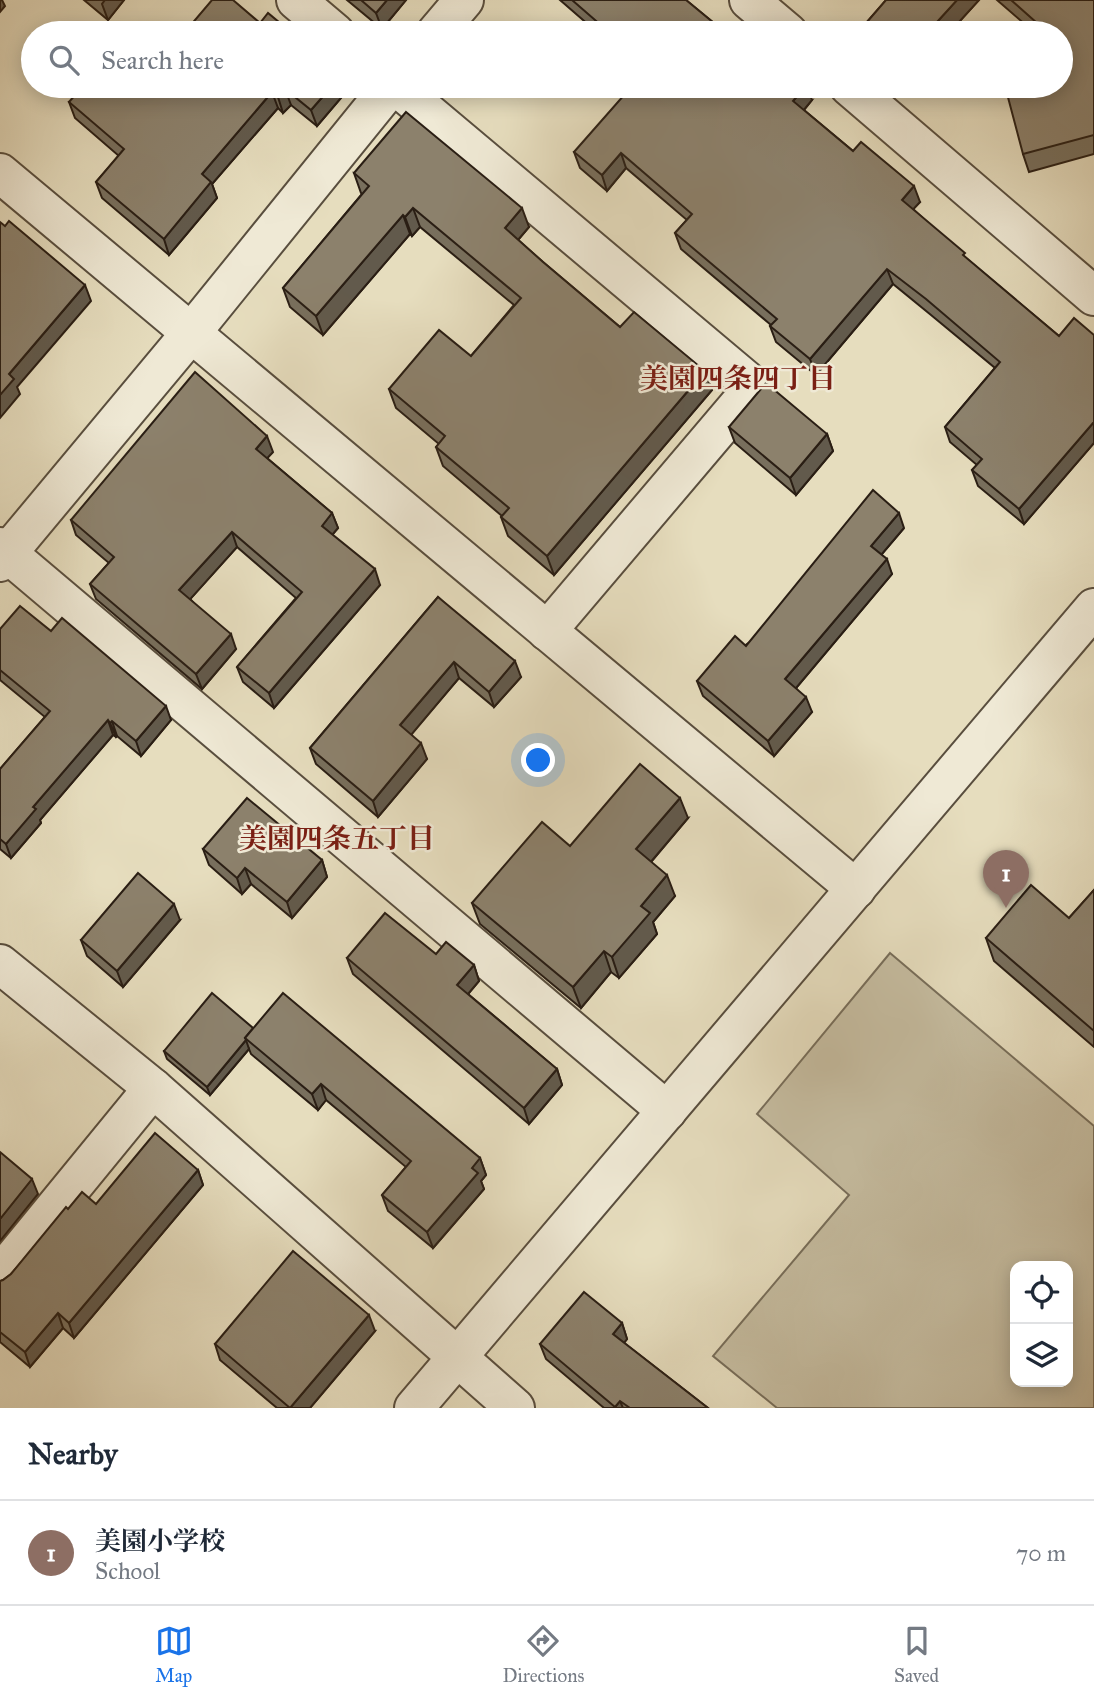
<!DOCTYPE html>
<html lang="en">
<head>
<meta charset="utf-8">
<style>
  :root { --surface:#fff; --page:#f6f6f7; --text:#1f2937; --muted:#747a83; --line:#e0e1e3; --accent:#1a73e8 }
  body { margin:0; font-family:"IM FELL Great Primer","Noto Serif JP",serif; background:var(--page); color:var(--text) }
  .controls { position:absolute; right:21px; bottom:21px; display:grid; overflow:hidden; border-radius:14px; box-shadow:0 4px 18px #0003 }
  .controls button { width:63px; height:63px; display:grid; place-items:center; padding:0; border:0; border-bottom:2px solid var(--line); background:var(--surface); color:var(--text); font:35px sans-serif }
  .you { position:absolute; left:539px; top:761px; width:24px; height:24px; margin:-18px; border:5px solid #fff; border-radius:50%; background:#1a73e8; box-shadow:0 0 0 10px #1a73e833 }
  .badge { display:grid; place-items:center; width:46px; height:46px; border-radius:50%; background:var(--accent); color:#fff; font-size:23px; font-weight:700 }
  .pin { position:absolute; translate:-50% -58px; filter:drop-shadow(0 2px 4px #0008) }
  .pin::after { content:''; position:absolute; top:37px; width:24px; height:21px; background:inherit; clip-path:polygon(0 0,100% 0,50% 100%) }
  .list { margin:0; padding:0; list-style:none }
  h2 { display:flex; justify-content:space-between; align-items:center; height:91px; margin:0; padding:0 28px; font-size:30px }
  h2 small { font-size:23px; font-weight:400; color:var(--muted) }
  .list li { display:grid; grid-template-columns:46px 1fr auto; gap:21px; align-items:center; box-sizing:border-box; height:105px; padding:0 28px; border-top:2px solid var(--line) }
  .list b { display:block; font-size:26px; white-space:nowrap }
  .list p { margin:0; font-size:23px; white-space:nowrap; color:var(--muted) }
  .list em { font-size:23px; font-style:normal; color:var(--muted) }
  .icon { flex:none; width:38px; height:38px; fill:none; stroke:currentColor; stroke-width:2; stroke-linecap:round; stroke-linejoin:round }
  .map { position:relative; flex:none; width:1094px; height:1408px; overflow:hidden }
  .search { position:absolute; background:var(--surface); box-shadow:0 4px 18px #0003; left:21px; right:21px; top:21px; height:77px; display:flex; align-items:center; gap:18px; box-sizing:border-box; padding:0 24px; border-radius:38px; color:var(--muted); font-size:26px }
  .sheet { height:196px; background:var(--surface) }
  nav { display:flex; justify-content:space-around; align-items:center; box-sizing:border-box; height:98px; border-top:2px solid var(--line); background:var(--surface); font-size:19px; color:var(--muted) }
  nav a { display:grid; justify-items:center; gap:4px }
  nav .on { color:var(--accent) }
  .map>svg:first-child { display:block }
</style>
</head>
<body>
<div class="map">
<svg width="1094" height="1408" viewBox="0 0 1094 1408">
  <rect width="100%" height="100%" fill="#e6ddbe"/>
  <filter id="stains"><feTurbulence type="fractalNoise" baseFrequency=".00286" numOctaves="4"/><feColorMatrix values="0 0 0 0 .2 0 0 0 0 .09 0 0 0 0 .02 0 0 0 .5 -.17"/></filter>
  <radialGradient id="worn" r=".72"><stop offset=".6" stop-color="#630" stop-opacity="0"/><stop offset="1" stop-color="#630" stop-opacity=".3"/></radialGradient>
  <path fill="#c6bda1" stroke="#786e5a" stroke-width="2" fill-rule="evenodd" d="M890,953l204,173v282h-317l-64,-52 136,-161 -92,-81zM1015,1266h53v116h-53z"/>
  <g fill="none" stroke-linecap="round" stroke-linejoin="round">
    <defs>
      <g id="minor">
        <path d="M296,0l39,33"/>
        <path d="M749,0l39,33"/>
        <path d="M436,33l28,-33"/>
        <path d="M396,86l358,301 -207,244"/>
        <path d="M849,86l245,210"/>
        <path d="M0,173l856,716"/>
        <path d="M0,547l667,564"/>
        <path d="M0,562l191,-229 200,-247"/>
        <path d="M0,964l153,124 362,320"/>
        <path d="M0,1275l153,-187"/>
        <path d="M414,1408l680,-800"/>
      </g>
    </defs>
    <use href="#minor" stroke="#594e3e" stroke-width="42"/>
    <use href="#minor" stroke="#efe9d5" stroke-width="38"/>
  </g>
  <g fill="#786f5d" stroke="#2a1e14" stroke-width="2">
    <path d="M84,0h40l-16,20z"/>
    <path d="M347,0h59l-24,29z"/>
    <path d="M560,0h126l40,33h-128z"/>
    <path d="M886,0h93l-30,33h-78l-4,-11z"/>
    <path d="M997,0h97v154l-65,18 -6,-18 38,-121h-26z"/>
    <path d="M344,86l2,6 -29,34 -26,-21 -8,8 -5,-5 -66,76 5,14 -48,57 -67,-57 -6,-16 23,-26 -44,-38 -6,-16z"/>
    <path d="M812,100l-8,10 49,41 67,51 -7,7 54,50 92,77 35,-1v108l-70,81 -46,-38 -6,-16 5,-5 -27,-23 -5,-15 50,-59 -64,-53 -38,-31 -77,91 -40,-33 -6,-16 1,-1 -90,-76 -6,-16 12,-13 -61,-52 -19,23 -27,-23 -6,-16z"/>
    <path d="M354,173l175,54 -11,13 25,22 77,65 85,44 7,19 -158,185 -46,-39 -7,-19 1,-1 -59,-50 -7,-19 3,-3 -43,-36 -7,-19 82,-33 43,-51 -94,-78 -8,9 -2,-2 -87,101 -33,-28 -7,-19 79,-94 -1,-1z"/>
    <path d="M729,427l98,7 6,17 -37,44 -61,-52z"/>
    <path d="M273,452l-6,6 65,55 6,15 -6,7 48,50 -106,123 -31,-26 -6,-15 59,-69 -59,-51 -47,52 46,50 -34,40 -106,-90 -6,-15 19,-21 -33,-28 -5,-15z"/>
    <path d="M904,528l-23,27 11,19 -96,114 16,24 -38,44 -71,-60 -6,-15z"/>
    <path d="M438,597l83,80 -27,30 -35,-29 -48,56 16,25 -49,58 -62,-53 -6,-16z"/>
    <path d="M0,629l51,2 120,89 -30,36 -24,-20 -1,1 -3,-2 -73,85 1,3 -30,35 -11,-9v-80l45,-52 -45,-37z"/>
    <path d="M688,818l-37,44 24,34 -22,26 4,12 -38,44 -8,-6 -30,36 -101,-84 -8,-21 98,-57z"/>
    <path d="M203,849l119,11 5,17 -35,41 -41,-34 -9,10 -33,-29z"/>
    <path d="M1094,890v157l-100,-86 -8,-23 83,-20z"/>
    <path d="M180,920l-57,67 -36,-31 -6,-16z"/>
    <path d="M436,954l38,11 5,16 -11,13 89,75 5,16 -33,39 -176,-150 -6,-16z"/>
    <path d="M253,1028l227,130 6,17 -5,6 3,8 -51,59 -45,-37 -6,-16 24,-28 -80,-67 -8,10 -67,-56 -2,-5 -39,46 -43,-36 -3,-8z"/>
    <path d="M198,1170l5,15 -129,153 -11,-10 -33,39 -30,-25v-61l3,-1 8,-6 57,-65 28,-5z"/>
    <path d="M622,1323l5,16 -3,4 84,65h-104l-58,-49 -6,-15z"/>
    <path d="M375,1331l-65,77h-33l-57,-48 -5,-16z"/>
  </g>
  <g fill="#625a4c" stroke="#2a1e14" stroke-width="2">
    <path d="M0,0h2l3,6 -5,6z"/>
    <path d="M105,0h19l-16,20 -6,-16z"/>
    <path d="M387,0h19l-24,29 -6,-16z"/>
    <path d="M957,0h22l-30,33h-22z"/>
    <path d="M332,86h12l2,6 -29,34 -6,-16z"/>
    <path d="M806,86h1l5,14 -13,16 -6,-15z"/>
    <path d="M285,89l6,16 -8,8 -5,-16z"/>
    <path d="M272,92l6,16 -66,76 5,14 -48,57 -5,-16 38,-65z"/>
    <path d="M621,153l5,15 -19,23 -5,-16z"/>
    <path d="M914,186l6,16 -12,13 -6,-15z"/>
    <path d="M413,208l7,19 -8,9 -7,-19z"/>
    <path d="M522,208l7,19 -17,20 -7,-19z"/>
    <path d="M403,215l7,19 -87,101 -7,-19z"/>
    <path d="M887,269l6,15 -77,91 -6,-16z"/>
    <path d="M85,285l6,16 -74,86 3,7 -20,24v-23l9,-21z"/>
    <path d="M705,371l7,19 -158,185 -7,-19z"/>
    <path d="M1093,423l1,2v18l-70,81 -5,-15z"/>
    <path d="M827,434l6,17 -37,44 -6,-17z"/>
    <path d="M267,436l6,16 -11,12 -6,-15z"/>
    <path d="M332,513l6,15 -11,13 -5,-15z"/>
    <path d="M899,513l5,15 -28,33 -5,-15z"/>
    <path d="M232,532l5,15 -52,58 -6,-15z"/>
    <path d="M887,559l5,15 -101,120 -6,-15z"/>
    <path d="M375,569l5,16 -106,123 -5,-15z"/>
    <path d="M231,634l5,15 -34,40 -6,-15z"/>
    <path d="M515,661l6,16 -27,30 -5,-15z"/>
    <path d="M454,662l5,16 -53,63 -6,-16z"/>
    <path d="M806,697l6,15 -38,44 -6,-15z"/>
    <path d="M166,706l5,14 -30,36 -5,-15z"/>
    <path d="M108,720l5,15 -73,85 1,3 -30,35 -5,-14 27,-37z"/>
    <path d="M112,721l5,15 -1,1 -6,-14z"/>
    <path d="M421,743l6,16 -49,58 -5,-16z"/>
    <path d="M680,798l8,20 -44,52 -8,-21z"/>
    <path d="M322,860l5,17 -35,41 -5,-16z"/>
    <path d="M245,868l6,16 -9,10 -5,-16z"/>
    <path d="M667,875l8,21 -22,26 4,12 -38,44 -7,-21 29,-51z"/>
    <path d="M174,904l6,16 -57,67 -6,-16z"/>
    <path d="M604,951l7,21 -30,36 -8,-21z"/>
    <path d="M474,965l5,16 -16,19 -6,-15z"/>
    <path d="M246,1040l3,9 -39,46 -3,-8z"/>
    <path d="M557,1069l5,16 -33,39 -5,-16z"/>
    <path d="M321,1084l5,16 -8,10 -6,-16z"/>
    <path d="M480,1158l6,17 -5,6 3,8 -51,59 -6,-16 45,-64z"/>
    <path d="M198,1170l5,15 -129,153 -5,-15z"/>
    <path d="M32,1179l6,15 -38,47v-22z"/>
    <path d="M58,1313l5,15 -33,39 -5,-15z"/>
    <path d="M369,1315l6,16 -65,77h-20z"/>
    <path d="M622,1323l5,16 -8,10 -6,-15z"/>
    <path d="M620,1401l3,7h-7l-1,-1z"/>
  </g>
  <g fill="#8c816c" stroke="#2a1e14" stroke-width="2">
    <path d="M212,0h21l27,23 8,-10 24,20h-108z"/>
    <path d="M361,0h26l-11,13z"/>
    <path d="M572,0h114l40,33h-116z"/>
    <path d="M886,0h71l-30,33h-48l-12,-11z"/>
    <path d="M1011,0h83v135l-71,19 -18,-68h56v-53h-17l2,-2z"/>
    <path d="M83,86h249l-21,24 -26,-21 -7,8 -6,-5 -70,82 9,8 -47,57 -68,-57 28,-33 -55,-47z"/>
    <path d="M632,86h174l-13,15 60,50 8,-9 53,44 -12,14 63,53 -2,2 96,81 15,-18 20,17v88h-1l-74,86 -47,-39 10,-11 -37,-32 55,-65 -74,-63 -39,-30 -77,90 -40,-33 7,-7 -102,-86 17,-19 -71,-61 -19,22 -28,-23z"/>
    <path d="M406,112l116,96 -17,20 38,34 77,65 14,-15 71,59 -158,185 -46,-39 8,-9 -73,-61 9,-11 -56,-47 50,-59 32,26 50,-58 -108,-90 -8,9 -2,-2 -87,101 -33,-28 86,-102 -15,-13z"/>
    <path d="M9,221l76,64 -76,89 5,5 -14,16v-173l5,4z"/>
    <path d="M195,372l72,64 -11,13 76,64 -10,13 53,43 -106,124 -32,-26 65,-75 -70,-60 -53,58 52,44 -35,40 -106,-90 24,-27 -43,-37z"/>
    <path d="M766,383l61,51 -37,44 -61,-51z"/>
    <path d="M873,490l26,23 -28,33 16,13 -102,120 21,18 -38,44 -71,-60 38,-45 11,10z"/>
    <path d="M438,597l77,64 -26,31 -35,-30 -54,63 21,18 -48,58 -63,-53z"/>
    <path d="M20,606l31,25 11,-13 104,88 -30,35 -24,-20 -2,2 -2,-3 -75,87 3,2 -30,35 -6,-5v-70l50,-58 -50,-41v-41z"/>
    <path d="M640,764l40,34 -44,51 31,26 -26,31 9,7 -38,44 -8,-6 -31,36 -101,-84 70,-81 28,24z"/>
    <path d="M247,798l75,62 -35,42 -42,-34 -8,10 -34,-29z"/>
    <path d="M138,873l36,31 -57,67 -36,-31z"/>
    <path d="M1031,885l38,33 25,-28v141l-108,-93z"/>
    <path d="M385,913l51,41 10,-12 28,23 -17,20 100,84 -33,39 -177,-150z"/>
    <path d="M212,993l41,35 -8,10 1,2 -39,47 -43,-36z"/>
    <path d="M283,993l197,165 -8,10 6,5 -51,59 -45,-37 29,-34 -90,-77 -9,10 -67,-56z"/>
    <path d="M155,1133l43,37 -129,153 -11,-10 -33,39 -25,-20v-51l3,-1 8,-6 55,-67 2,2 14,-17 14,12z"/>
    <path d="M0,1152l32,27 -32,40z"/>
    <path d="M293,1251l76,64 -79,93 -75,-64z"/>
    <path d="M584,1292l38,31 -9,11 95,74h-78l-10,-7 -5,6 -75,-63z"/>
  </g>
  <g text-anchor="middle" stroke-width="5" stroke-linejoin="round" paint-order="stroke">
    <g font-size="28" font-weight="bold" fill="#7a1f14" stroke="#efe9d5">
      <text x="738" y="388">美園四条四丁目</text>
      <text x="337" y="848">美園四条五丁目</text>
    </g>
  </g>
  <rect width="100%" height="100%" filter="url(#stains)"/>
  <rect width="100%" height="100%" fill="url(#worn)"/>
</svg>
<div class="controls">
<button><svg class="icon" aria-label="locate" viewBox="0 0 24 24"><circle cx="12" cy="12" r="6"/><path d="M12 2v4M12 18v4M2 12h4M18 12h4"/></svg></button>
<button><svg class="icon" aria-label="layers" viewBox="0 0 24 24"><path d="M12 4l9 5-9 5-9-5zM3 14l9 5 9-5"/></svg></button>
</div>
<div class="you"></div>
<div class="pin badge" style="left:1006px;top:908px;background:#8d6e63">1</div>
<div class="search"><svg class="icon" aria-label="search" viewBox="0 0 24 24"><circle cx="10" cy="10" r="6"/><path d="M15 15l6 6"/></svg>Search here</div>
</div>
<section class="sheet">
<h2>Nearby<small></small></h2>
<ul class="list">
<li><span class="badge" style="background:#8d6e63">1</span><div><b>美園小学校</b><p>School</p></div><em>70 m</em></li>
</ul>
</section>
<nav>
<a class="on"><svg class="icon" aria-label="map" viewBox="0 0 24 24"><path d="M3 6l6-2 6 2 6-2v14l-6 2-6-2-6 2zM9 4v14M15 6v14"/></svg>Map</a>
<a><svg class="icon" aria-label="directions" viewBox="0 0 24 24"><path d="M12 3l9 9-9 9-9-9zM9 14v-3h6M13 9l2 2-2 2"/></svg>Directions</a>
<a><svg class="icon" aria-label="saved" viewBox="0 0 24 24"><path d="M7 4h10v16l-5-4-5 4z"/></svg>Saved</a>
</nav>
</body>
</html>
